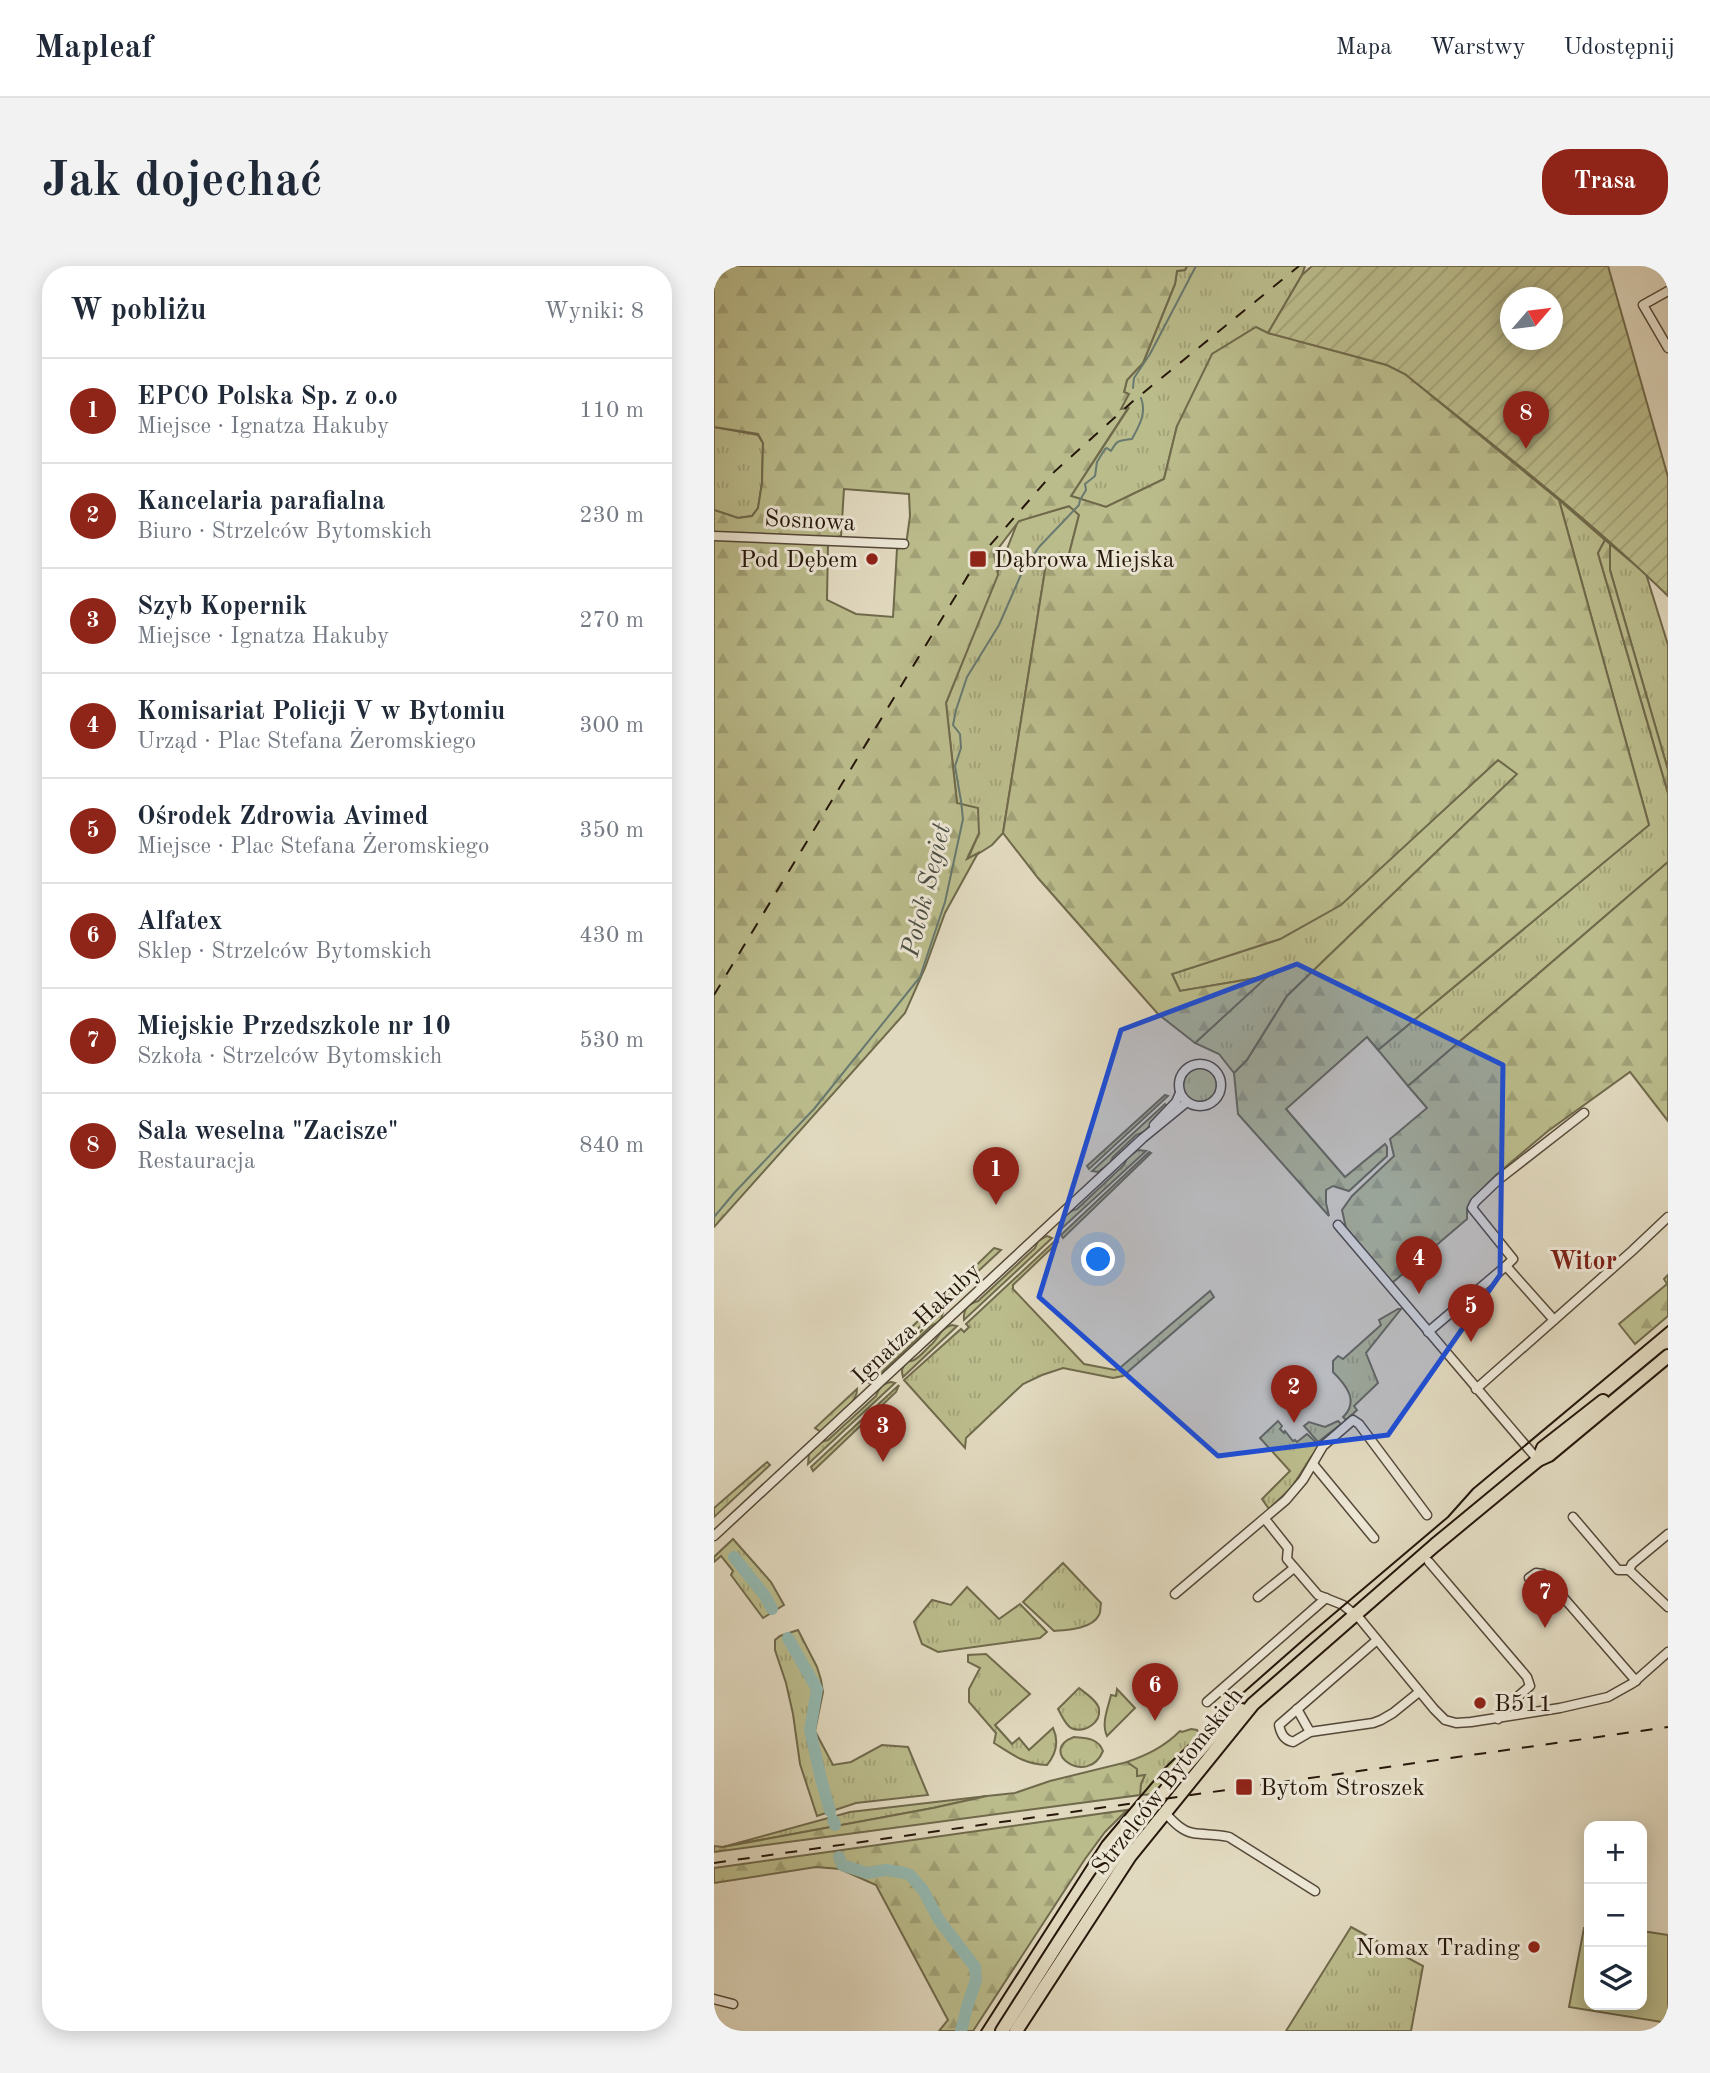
<!DOCTYPE html>
<html lang="pl">
<head>
<meta charset="utf-8">
<style>
  :root { --surface:#fff; --page:#f2f2f3; --text:#1f2937; --muted:#747a83; --line:#e0e1e3; --accent:#8f2418 }
  body { margin:0; font-family:"Old Standard TT",serif; background:var(--page); color:var(--text) }
  .controls { position:absolute; right:21px; bottom:21px; display:grid; overflow:hidden; border-radius:14px; box-shadow:0 4px 18px #0003 }
  .controls button { width:63px; height:63px; display:grid; place-items:center; padding:0; border:0; border-bottom:2px solid var(--line); background:var(--surface); color:var(--text); font:35px sans-serif }
  .compass { position:absolute; left:786px; top:21px; width:63px; height:63px; border-radius:50%; background:var(--surface); box-shadow:0 4px 18px #0003; rotate:62deg }
  .you { position:absolute; left:385px; top:994px; width:24px; height:24px; margin:-18px; border:5px solid #fff; border-radius:50%; background:#1a73e8; box-shadow:0 0 0 10px #1a73e833 }
  .badge { display:grid; place-items:center; width:46px; height:46px; border-radius:50%; background:var(--accent); color:#fff; font-size:23px; font-weight:700 }
  .pin { position:absolute; translate:-50% -58px; filter:drop-shadow(0 2px 4px #0008) }
  .pin::after { content:''; position:absolute; top:37px; width:24px; height:21px; background:inherit; clip-path:polygon(0 0,100% 0,50% 100%) }
  .list { margin:0; padding:0; list-style:none }
  h2 { display:flex; justify-content:space-between; align-items:center; height:91px; margin:0; padding:0 28px; font-size:30px }
  h2 small { font-size:23px; font-weight:400; color:var(--muted) }
  .list li { display:grid; grid-template-columns:46px 1fr auto; gap:21px; align-items:center; box-sizing:border-box; height:105px; padding:0 28px; border-top:2px solid var(--line) }
  .list b { display:block; font-size:26px; white-space:nowrap }
  .list p { margin:0; font-size:23px; white-space:nowrap; color:var(--muted) }
  .list em { font-size:23px; font-style:normal; color:var(--muted) }
  .icon { flex:none; width:38px; height:38px; fill:none; stroke:currentColor; stroke-width:2; stroke-linecap:round; stroke-linejoin:round }
  .map { position:relative; flex:none; width:954px; height:1765px; overflow:hidden; border-radius:28px }
  header { display:flex; align-items:center; gap:42px; box-sizing:border-box; height:98px; padding:0 35px; background:var(--surface); border-bottom:2px solid var(--line) }
  header strong { font-size:33px }
  nav { display:flex; gap:38px; margin-inline-start:auto; font-size:24px }
  .intro { display:flex; align-items:center; justify-content:space-between; box-sizing:border-box; height:168px; padding:0 42px }
  h1 { margin:0; font-size:49px }
  .button { padding:18px 32px; border-radius:28px; background:var(--accent); color:#fff; font-size:24px; font-weight:700 }
  main { display:flex; gap:42px; padding:0 42px }
  aside { flex:1; background:var(--surface); border-radius:28px; box-shadow:0 4px 18px #0003 }
  .map>svg:first-child { display:block }
</style>
</head>
<body>
<header>
<strong>Mapleaf</strong>
<nav><a>Mapa</a><a>Warstwy</a><a>Udostępnij</a></nav>
</header>
<div class="intro"><h1>Jak dojechać</h1><a class="button">Trasa</a></div>
<main>
<aside>
<h2>W pobliżu<small>Wyniki: 8</small></h2>
<ul class="list">
<li><span class="badge">1</span><div><b>EPCO Polska Sp. z o.o</b><p>Miejsce · Ignatza Hakuby</p></div><em>110 m</em></li>
<li><span class="badge">2</span><div><b>Kancelaria parafialna</b><p>Biuro · Strzelców Bytomskich</p></div><em>230 m</em></li>
<li><span class="badge">3</span><div><b>Szyb Kopernik</b><p>Miejsce · Ignatza Hakuby</p></div><em>270 m</em></li>
<li><span class="badge">4</span><div><b>Komisariat Policji V w Bytomiu</b><p>Urząd · Plac Stefana Żeromskiego</p></div><em>300 m</em></li>
<li><span class="badge">5</span><div><b>Ośrodek Zdrowia Avimed</b><p>Miejsce · Plac Stefana Żeromskiego</p></div><em>350 m</em></li>
<li><span class="badge">6</span><div><b>Alfatex</b><p>Sklep · Strzelców Bytomskich</p></div><em>430 m</em></li>
<li><span class="badge">7</span><div><b>Miejskie Przedszkole nr 10</b><p>Szkoła · Strzelców Bytomskich</p></div><em>530 m</em></li>
<li><span class="badge">8</span><div><b>Sala weselna &quot;Zacisze&quot;</b><p>Restauracja</p></div><em>840 m</em></li>
</ul>
</aside>
<div class="map">
<svg width="954" height="1765" viewBox="0 0 954 1765">
  <defs>
    <pattern id="grass-tufts" width="24" height="20" patternUnits="userSpaceOnUse" patternTransform="scale(1.75)"><rect width="24" height="20" fill="#bbbc8c"/><path d="M3 7l-1-3M5 7V3M7 7l1-3M15 17l-1-3M17 17v-4M19 17l1-3" fill="none" stroke="#a1a177"/></pattern>
    <pattern id="forest-firs" width="22" height="20" patternUnits="userSpaceOnUse" patternTransform="scale(1.75)"><rect width="22" height="20" fill="#bbbc8c"/><path d="M5 1l3.5 6h-7zM16 11l3.5 6h-7z" fill="#a1a177"/></pattern>
    <pattern id="garden-furrows" width="10" height="10" patternUnits="userSpaceOnUse" patternTransform="scale(1.75)"><rect width="10" height="10" fill="#bbbc8c"/><path d="M-1 1l2-2M0 10L10 0M9 11l2-2" fill="none" stroke="#a1a177"/></pattern>
  </defs>
  <rect width="100%" height="100%" fill="#e1d9bf"/>
  <filter id="stains"><feTurbulence type="fractalNoise" baseFrequency=".00286" numOctaves="4"/><feColorMatrix values="0 0 0 0 .2 0 0 0 0 .09 0 0 0 0 .02 0 0 0 .5 -.17"/></filter>
  <radialGradient id="worn" r=".72"><stop offset=".6" stop-color="#630" stop-opacity="0"/><stop offset="1" stop-color="#630" stop-opacity=".3"/></radialGradient>
  <g fill="url(#grass-tufts)" stroke="#706a4c" stroke-width="2">
    <path d="M473,0h118l-3,9 -34,58 -91,93 -13,53 -58,28 -35,-11 57,-87h-8l8,-15 -4,-2 3,-12 16,-17 32,-79 2,-13 8,-1z"/>
    <path d="M0,161l44,8 5,8 -1,40 -4,25 -6,8 -14,2 -24,-8z"/>
    <path d="M845,234l46,40 -7,13 70,240v69l-260,224 -30,-36 271,-225z"/>
    <path d="M356,240l9,9 -11,43 -22,6 -43,269 -11,12 -25,16 12,-28 -22,-30 -11,-100 72,-182z"/>
    <path d="M896,278l36,30 22,71v125l-58,-200z"/>
    <path d="M784,494l20,14 -231,222 -40,64 -13,13 -15,-19 -24,-11 72,-67 -87,15 -8,-17 108,-35 60,-34z"/>
    <circle cx="486" cy="819" r="17"/>
    <path d="M451,829l3,1 -79,73 -2,-3z"/>
    <path d="M451,838l3,2 -19,21 -5,5 -8,3 -23,22 -3,6 -12,9 -6,-1z"/>
    <path d="M424,884l8,1 -87,80c-1,-12 8,-19 18,-22l47,-44 3,-7z"/>
    <path d="M435,886l2,1 -88,85 -2,-3z"/>
    <path d="M333,970l5,2 -88,82c-1,-11 4,-16 14,-19l57,-53 3,-7z"/>
    <path d="M342,974l2,2 -45,43v4l71,75 31,6 6,-3 89,-76 4,6 -91,79 -10,2 -50,-10 -21,7 -19,9 -57,54 -1,10 -61,-68 57,-51 3,3 5,-5 -3,-3z"/>
    <path d="M280,982l7,2 -56,52 -3,-3z"/>
    <path d="M223,1037l4,4 -79,74 -4,-3z"/>
    <path d="M684,1043h3l-35,44 12,30 -24,23 3,4 -11,10 -3,-3c17,-16 2,-33 -10,-45v-11l5,-5 5,3 38,-34 -2,-5z"/>
    <path d="M229,1045c-1,9 -4,12 -12,15l-48,45 -3,7 -9,5 -6,-1z"/>
    <path d="M238,1059l5,1 -54,51c-1,-5 -2,-7 1,-11 4,-7 4,-3 10,-6 6,-3 12,-11 18,-16 7,-7 9,-16 20,-19z"/>
    <path d="M177,1116l4,1 -87,81 1,-10 12,-12 7,-2 48,-44c3,-8 6,-12 15,-14z"/>
    <path d="M185,1119l-3,7 -83,79 -2,-4z"/>
    <path d="M143,1123c1,15 -25,33 -36,43l-6,-4z"/>
    <path d="M564,1155l4,5 -2,3 4,4 1,-2 8,10 2,-1 2,2 10,-8 12,11 12,-11 1,1 -21,22 -19,30 -23,22 -7,-10 28,-28 -30,-33z"/>
    <path d="M624,1155l3,3 -23,18 -14,-16 5,-4 16,5z"/>
    <path d="M53,1196l3,3 -56,52v-9z"/>
    <path d="M19,1273l38,43 13,23 -21,13 -32,-43 2,-4 -12,-15 -7,6v-5z"/>
    <path d="M349,1297l38,40c-1,4 0,9 -2,12 -7,14 -31,15 -45,16l-31,-29z"/>
    <path d="M253,1321l32,32 21,-15 27,28 -7,6 -102,14 -16,-8 -8,-22 18,-22 19,5z"/>
    <path d="M84,1364l19,37 4,13 2,12 -8,39 18,34 18,-3 31,-17 26,2 20,48 -72,8 -39,13 -17,-52 -7,-50 -7,-31 -11,-33v-10l5,-4z"/>
    <path d="M272,1388l44,40 -35,31 17,19 7,-6 10,12 24,-22c6,13 3,26 -6,37 -23,-1 -34,-10 -53,-22l2,-10 -27,-31v-13l11,-21 -12,-6v-7z"/>
    <path d="M365,1422c6,5 19,13 20,21 2,14 -15,25 -28,19 -6,-4 -9,-12 -13,-19z"/>
    <path d="M403,1423l18,19 -28,28c-6,-13 1,-28 4,-41l5,1z"/>
    <path d="M477,1463l6,1 6,11 -44,53 -19,1c1,-13 -3,-15 -4,-26l-9,-7c20,-7 37,-15 53,-31l2,1z"/>
    <path d="M360,1471c12,1 24,1 29,14 -15,37 -67,0 -29,-14z"/>
    <path d="M273,1530l-54,12 -210,39 127,-35z"/>
    <path d="M637,1661l72,39 -12,65h-125z"/>
  </g>
  <g fill="url(#forest-firs)" stroke="#706a4c" stroke-width="2">
    <path d="M0,0h473l-2,4 -8,1 -2,13 -32,79 -16,17 -3,12 5,2 -8,15 7,-1 -57,88 35,11 58,-28 13,-53 35,-72 44,-27 12,6 119,32 18,9 154,126 90,325 -271,225 -11,-13 -81,72 59,68 40,-33 2,3v9l-38,35 -16,-5 -7,4v13l3,13 -91,-102 -4,-41 13,-13 40,-64 230,-222 -19,-14 -157,145 -61,34 -108,35 8,17 88,-15 -73,67 -37,-29 -120,-136 -35,-45 43,-269 22,-6 11,-43 -10,-9 -50,15 -25,33 4,21 -52,128 11,100 21,5 1,25 -12,26 11,-6 -33,60 -20,55 -20,45 -191,214v-689l114,5 -1,57 29,14 37,3 4,-68 9,-4 4,-29 -1,-22 -65,-5 -3,47 -13,3 -114,-6v-23l24,8 14,-2 6,-8 4,-25 1,-40 -5,-9 -44,-7z"/>
    <path d="M891,274l5,4v26l58,200v23l-70,-240z"/>
    <path d="M954,596v259l-38,-49 -82,59 -52,44 -22,22 -7,12v10l-75,64 -46,-55 -4,-18 10,-14 42,-40 -4,-17 37,-31 -19,-22z"/>
    <path d="M954,1009v41l-33,28 -16,-20 48,-40 -3,-5z"/>
    <path d="M413,1496l10,7v7l8,-1 -4,9 -1,11 -426,57v-6l9,1 210,-39 54,-12 28,-3 35,-12z"/>
    <path d="M413,1544l-22,22 -20,27 -112,172h-34l9,-11 -72,-135 -36,-16 -24,-2 -102,16v-15z"/>
  </g>
  <path fill="#bbbc8c" stroke="#706a4c" stroke-width="2" d="M870,1662h5v77h53v-74l26,4v88l-99,-16z"/>
  <path fill="url(#garden-furrows)" stroke="#706a4c" stroke-width="2" fill-rule="evenodd" d="M598,0h296l60,211v119c-82,-80 -174,-150 -263,-222l-18,-9 -119,-32 34,-58zM796,32h42v42h-42z"/>
  <g fill="none" stroke-linecap="round" stroke-linejoin="round">
    <g stroke="#68796f" stroke-width="2">
      <path d="M419,122l1,-10 16,-24 46,-88"/>
      <path d="M0,951l21,-25 79,-83 106,-132 25,-75 18,-83 -2,-18 -6,-35 6,-18 -1,-14 -7,-9 3,-15 11,-33 32,-52 24,-55 16,-23 40,-42 1,-5 6,-10 -1,-6 10,-8 2,-14 8,-13 2,-1 4,3c7,-12 7,-10 21,-12 7,-13 15,-26 9,-41"/>
      <path d="M28,1309l6,-2"/>
    </g>
    <g stroke="#94bab2" stroke-width="12">
      <path d="M20,1291l31,39 7,13"/>
      <path d="M74,1372l29,51 -7,41 11,49 9,32"/>
      <path d="M119,1554l2,5"/>
      <path d="M125,1591l3,8 25,8 19,-3 19,3 5,2 13,15 16,30 36,47 1,13 -9,27 -6,24"/>
    </g>
    <defs>
      <g id="minor">
        <path d="M954,25l-25,14 25,43"/>
        <path d="M0,270l190,8"/>
        <circle cx="486" cy="819" r="21"/>
        <path d="M440,859l22,-23 4,-9"/>
        <path d="M624,959l200,235"/>
        <path d="M792,1000l7,-7 -41,-51 3,-6 23,-22 86,-67"/>
        <path d="M714,1066l78,-66 48,54"/>
        <path d="M762,1123l156,-138 36,-34"/>
        <path d="M599,1198l61,74"/>
        <path d="M859,1251l45,53h11l39,37"/>
        <path d="M551,1253l23,29 -1,11 31,36 25,10 17,14 74,90 11,11 11,3 15,-1 89,-14 48,-11 25,-14 35,-31"/>
        <path d="M0,1270l429,-398 44,-36"/>
        <path d="M715,1296l98,115 3,9 -28,24 -4,9"/>
        <path d="M915,1304l3,-6 36,-30"/>
        <path d="M815,1312l7,-5 7,1 93,107"/>
        <path d="M461,1328l111,-94 17,-20 20,-34 30,-26 6,4 68,91"/>
        <path d="M544,1331l36,-29"/>
        <path d="M663,1374l-98,85c2,9 5,15 14,17l17,-10 63,-9 8,-3 12,-7 26,-21"/>
        <path d="M493,1436l119,-104"/>
        <path d="M583,1443l13,23"/>
        <path d="M450,1546c8,8 17,19 29,21 12,2 23,1 36,4l86,54"/>
        <path d="M0,1733l19,5"/>
      </g>
      <g id="trunk">
        <path d="M824,1194l5,-12 60,-47"/>
        <path d="M288,1765c58,-90 113,-183 183,-264 17,-19 35,-43 57,-57"/>
        <path d="M302,1765l114,-175 123,-152 182,-159 103,-85 11,-5 119,-99"/>
      </g>
    </defs>
    <use href="#minor" stroke="#554838" stroke-width="11"/>
    <use href="#trunk" stroke="#26170b" stroke-width="16"/>
    <use href="#minor" stroke="#ece6d5" stroke-width="8"/>
    <use href="#trunk" stroke="#e1d9bf" stroke-width="12"/>
    <path stroke="#26170b" stroke-width="2" d="M267,1765l121,-189 61,-72 72,-70 75,-66 138,-117 25,-28 195,-163"/>
    <g stroke="#26170b" stroke-width="2" stroke-dasharray="12 12" stroke-linecap="butt">
      <path d="M0,729l264,-436 75,-86 79,-71 167,-136"/>
      <path d="M0,1597l954,-136"/>
    </g>
  </g>
  <path fill="#1d4ed8" fill-opacity="0.2" stroke="#1d4ed8" stroke-width="5" stroke-linejoin="round" d="M583,698l206,101 -3,210 -112,160 -170,21 -179,-159 82,-267z"/>
  <g fill="#8f2418" stroke="#ece6d5" stroke-width="2.5">
    <circle cx="158" cy="293" r="7"/>
    <rect x="255" y="284" width="18" height="18" rx="3.5"/>
    <circle cx="766" cy="1437" r="7"/>
    <rect x="521" y="1512" width="18" height="18" rx="3.5"/>
    <circle cx="820" cy="1681" r="7"/>
  </g>
  <g text-anchor="middle" stroke-width="6" stroke-linejoin="round" paint-order="stroke">
    <g font-size="24" fill="#26170b" stroke="#ece6d5">
      <text transform="translate(96 254) rotate(3)" y="8">Sosnowa</text>
      <text transform="translate(202 1057) rotate(-43)" y="8">Ignatza Hakuby</text>
      <text transform="translate(453 1515) rotate(-52)" y="8">Strzelców Bytomskich</text>
    </g>
    <g font-size="24" fill="#26170b" stroke="#ece6d5" text-anchor="start">
      <text x="144" y="301" text-anchor="end">Pod Dębem</text>
      <text x="280" y="301">Dąbrowa Miejska</text>
      <text x="780" y="1445">B511</text>
      <text x="546" y="1529">Bytom Stroszek</text>
      <text x="806" y="1689" text-anchor="end">Nomax Trading</text>
    </g>
    <g font-size="26" font-style="italic" fill="#4c5045" stroke="#ece6d5">
      <text transform="translate(211 624) rotate(-76)" y="9">Potok Segiet</text>
    </g>
    <g font-size="26" font-weight="bold" fill="#7a1f14" stroke="#ece6d5">
      <text x="869" y="1003">Witor</text>
    </g>
  </g>
  <rect width="100%" height="100%" filter="url(#stains)"/>
  <rect width="100%" height="100%" fill="url(#worn)"/>
</svg>
<div class="controls">
<button>+</button>
<button>−</button>
<button><svg class="icon" aria-label="layers" viewBox="0 0 24 24"><path d="M12 4l9 5-9 5-9-5zM3 14l9 5 9-5"/></svg></button>
</div>
<svg class="compass" viewBox="-18 -18 36 36"><path d="M0-13l5 13h-10z" fill="#e53935"/><path d="M0 13l5-13h-10z" fill="#747a83"/></svg>
<div class="you"></div>
<div class="pin badge" style="left:282px;top:939px">1</div>
<div class="pin badge" style="left:580px;top:1157px">2</div>
<div class="pin badge" style="left:169px;top:1196px">3</div>
<div class="pin badge" style="left:705px;top:1028px">4</div>
<div class="pin badge" style="left:757px;top:1076px">5</div>
<div class="pin badge" style="left:441px;top:1455px">6</div>
<div class="pin badge" style="left:831px;top:1362px">7</div>
<div class="pin badge" style="left:812px;top:183px">8</div>
</div>
</main>
</body>
</html>
